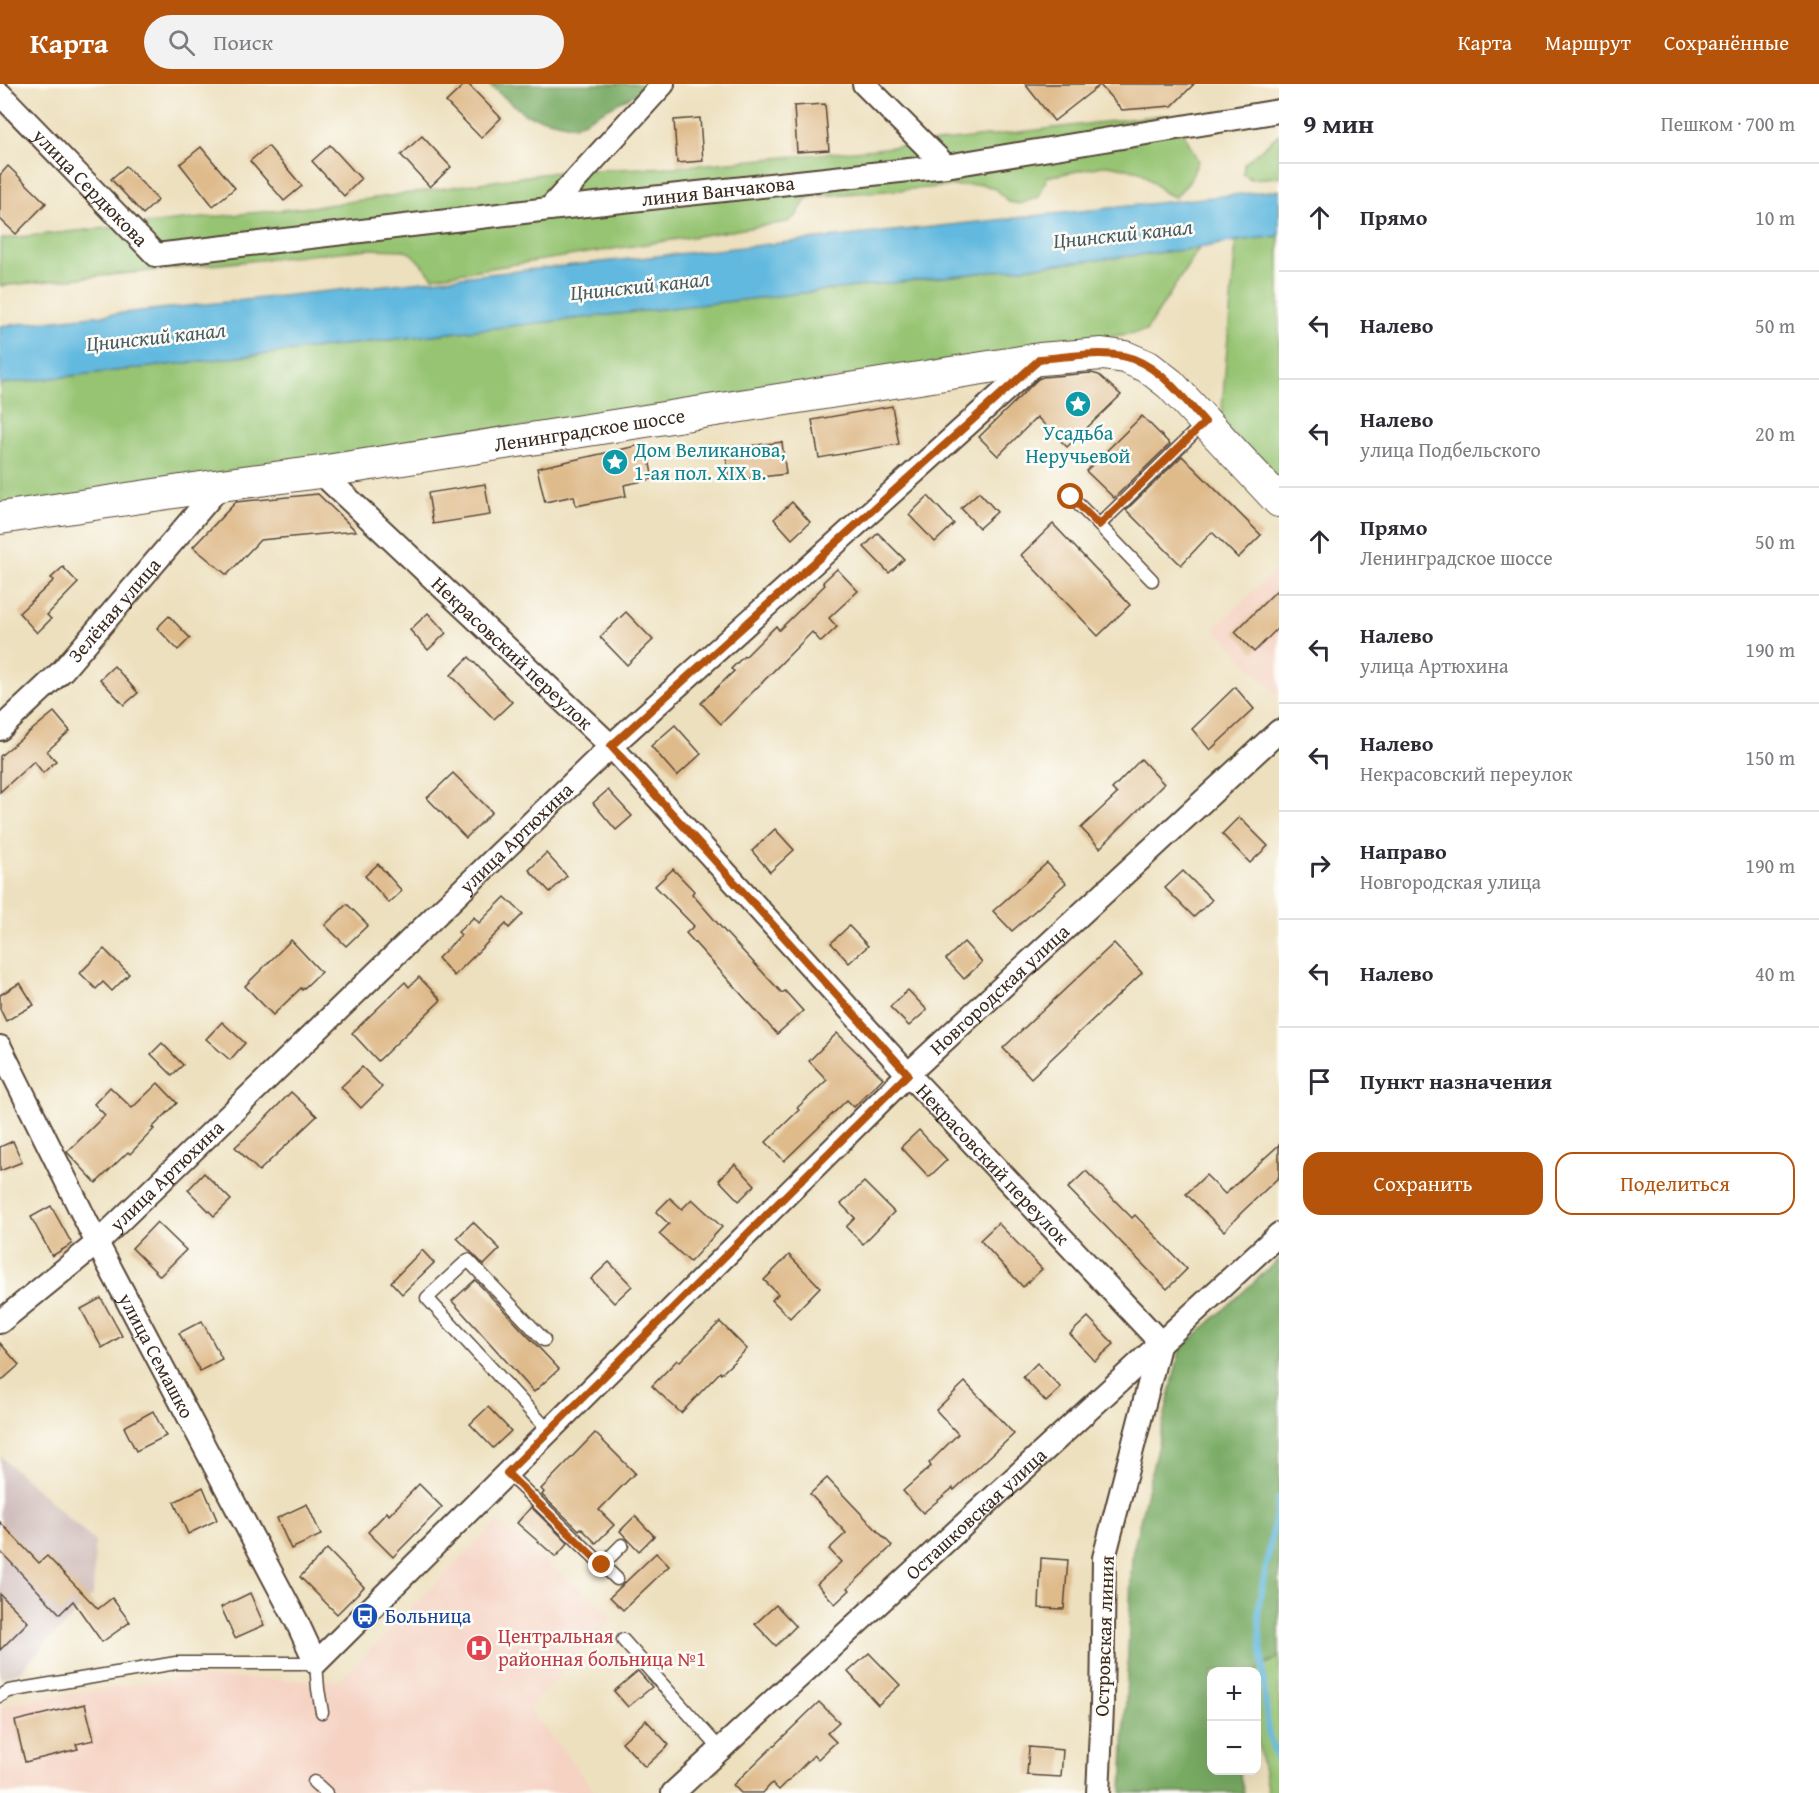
<!DOCTYPE html>
<html lang="ru">
<head>
<meta charset="utf-8">
<style>
  :root { --surface:#fff; --page:#f2f2f3; --text:#2b2b33; --muted:#7c7c81; --line:#e1e1e2; --accent:#b45309 }
  body { margin:0; font-family:"Gentium Book Plus",serif; background:var(--page); color:var(--text) }
  .controls { position:absolute; right:18px; bottom:18px; display:grid; overflow:hidden; border-radius:12px; box-shadow:0 6px 24px #0002 }
  .controls button { width:54px; height:54px; display:grid; place-items:center; padding:0; border:0; border-bottom:2px solid var(--line); background:var(--surface); color:var(--text); font:30px sans-serif }
  .stop { position:absolute; width:18px; height:18px; margin:-14px; border:4px solid #b45309; border-radius:50%; background:#fff }
  .stop.end { background:#b45309; border-color:#fff; box-shadow:0 2px 6px #0008 }
  .list { margin:0; padding:0; list-style:none }
  h2 { display:flex; justify-content:space-between; align-items:center; height:78px; margin:0; padding:0 24px; font-size:26px }
  h2 small { font-size:20px; font-weight:400; color:var(--muted) }
  .list li { display:grid; grid-template-columns:39px 1fr auto; gap:18px; align-items:center; box-sizing:border-box; height:108px; padding:0 24px; border-top:2px solid var(--line) }
  .list b { display:block; font-size:22px; white-space:nowrap }
  .list p { margin:0; font-size:20px; white-space:nowrap; color:var(--muted) }
  .list em { font-size:20px; font-style:normal; color:var(--muted) }
  .actions { display:flex; gap:12px; padding:18px 24px }
  .actions a { flex:1; padding:14px 0; border:2px solid var(--accent); border-radius:18px; text-align:center; font-size:21px; color:var(--accent) }
  .actions .main { background:var(--accent); color:#fff }
  .icon { flex:none; width:33px; height:33px; fill:none; stroke:currentColor; stroke-width:2; stroke-linecap:round; stroke-linejoin:round }
  .map { position:relative; flex:none; width:1279px; height:1709px; overflow:hidden }
  header { display:flex; align-items:center; gap:36px; box-sizing:border-box; height:84px; padding:0 30px; background:var(--accent); color:#fff }
  header strong { font-size:28px }
  nav { display:flex; gap:33px; margin-inline-start:auto; font-size:21px }
  .search { width:420px; height:54px; background:var(--page); display:flex; align-items:center; gap:15px; box-sizing:border-box; padding:0 21px; border-radius:33px; color:var(--muted); font-size:22px }
  main { display:flex }
  aside { flex:1; background:var(--surface) }
  .map>svg:first-child { display:block }
</style>
</head>
<body>
<header>
<strong>Карта</strong>
<div class="search"><svg class="icon" aria-label="search" viewBox="0 0 24 24"><circle cx="10" cy="10" r="6"/><path d="M15 15l6 6"/></svg>Поиск</div>
<nav><a>Карта</a><a>Маршрут</a><a>Сохранённые</a></nav>
</header>
<main>
<div class="map">
<svg width="1279" height="1709" viewBox="0 0 1279 1709">
  <rect width="100%" height="100%" fill="#fdfcf7"/>
  <filter id="ink" filterUnits="userSpaceOnUse"><feTurbulence type="fractalNoise" baseFrequency=".0167" numOctaves="2"/><feDisplacementMap in="SourceGraphic" scale="12" xChannelSelector="R" yChannelSelector="G"/><feConvolveMatrix kernelMatrix="1 2 1 2 8 2 1 2 1" color-interpolation-filters="sRGB"/></filter>
  <filter id="wash" filterUnits="userSpaceOnUse"><feTurbulence type="fractalNoise" baseFrequency=".008" numOctaves="4" result="noise"/><feDisplacementMap in="SourceGraphic" scale="24" xChannelSelector="R" yChannelSelector="G"/><feGaussianBlur stdDeviation="1.35" result="paint"/><feColorMatrix in="noise" values="0 0 0 0 0 0 0 0 0 0 0 0 0 0 0 0 0 1.4 0 .05"/><feComposite in="paint" operator="in"/></filter>
  <g filter="url(#wash)">
    <rect width="100%" height="100%" fill="#ede0be"/>
    <g fill="#f5d2c2">
      <path d="M1279,483v130l-65,-69z"/>
      <path d="M497,1438l117,96 -85,90 67,85h-596v-85l14,-6 171,-25 154,4z"/>
    </g>
    <path fill="#d1bfbd" d="M0,1372l95,86 -2,53 -74,77 -19,6z"/>
    <g fill="#96c472" stroke="#687748" stroke-width="1.5">
      <path d="M1163,31l22,20 13,26 -9,21 -14,15 -10,-4 -25,-22 -32,-6 -61,12 -8,20 -19,7 -11,-2 -14,-13 -13,-5 -165,12 -10,2 -11,18 -9,6 -354,55 -21,-23 -9,-4 -34,-1 -369,37v-47l320,-33 243,-35 111,-4 202,-18z"/>
      <path d="M1279,50v43l-28,2 -8,-5 1,-10z"/>
      <path d="M1279,152v250l-58,-65 15,-180z"/>
      <path d="M1199,164l-53,83 -1146,177v-124z"/>
      <path d="M1279,1368v341h-11l-11,-56 -1,-65 -13,-1z"/>
    </g>
    <g fill="#78aa64" stroke="#5a6a41" stroke-width="1.5">
      <path d="M488,0h159l-6,7 -66,35 -49,-11z"/>
      <path d="M1279,1175v398l-23,14 -44,1v98l27,1 5,22h-122l10,-238 48,-205z"/>
    </g>
    <path fill="#62b9df" stroke="#4e727e" stroke-width="1.5" d="M1279,106v46l-43,5 -37,7 -1199,136v-58z"/>
    <g fill="none" stroke-linecap="round" stroke-linejoin="round">
      <path stroke="#62b9df" stroke-width="6" d="M1279,1414l-21,111 10,123 11,33"/>
    </g>
    <g id="blocks">
      <g fill="#dfbb8c">
        <path d="M465,0h3l33,34 -20,20 -35,-36z"/>
        <path d="M1025,0h169l-22,22 -50,4 -22,-25 -46,36z"/>
        <path d="M825,20l4,46 -32,2 -3,-46z"/>
        <path d="M700,34l3,43 -26,2 -3,-43z"/>
        <path d="M422,52l29,31 -21,20 -29,-32z"/>
        <path d="M330,61l31,34 -17,17 -32,-35z"/>
        <path d="M268,62l34,40 -18,15 -34,-40z"/>
        <path d="M201,63l34,41 -22,18 -33,-42z"/>
        <path d="M8,82l38,37 -30,31 -16,-15v-44z"/>
        <path d="M126,82l32,34 -15,14 -32,-35z"/>
        <path d="M1091,289l8,2 22,20 -54,52 -30,-30 -39,39 -19,-19 59,-58 5,-2z"/>
        <path d="M892,322l7,38 -80,14 -7,-38z"/>
        <path d="M1142,332l28,28 -56,54 -28,-27z"/>
        <path d="M782,358l4,32 -57,7 -4,-32z"/>
        <path d="M646,360l7,35 -29,6 2,11 -50,10 -2,-10 -29,6 -8,-34z"/>
        <path d="M1182,372l79,79 -23,23 -26,-26 -31,33 -55,-55z"/>
        <path d="M485,400l5,31 -57,9 -5,-31z"/>
        <path d="M979,408l18,20 -18,16 -18,-20z"/>
        <path d="M318,410l38,37 -96,9 -33,35 -34,-28 43,-45z"/>
        <path d="M928,412l26,28 -19,18 -26,-27z"/>
        <path d="M792,418l18,20 -18,17 -18,-20z"/>
        <path d="M1053,440l77,81 -32,31 -77,-81z"/>
        <path d="M878,449l26,26 -15,14 -25,-26z"/>
        <path d="M63,483l15,16 -31,32 4,4 -14,14 -18,-20 35,-33 -3,-2z"/>
        <path d="M837,485l21,22 -29,27 8,9 -16,15 -9,-10 -91,92 -20,-21 33,-32 -3,-2 13,-13 1,1 31,-31 3,4 46,-45 -2,-3z"/>
        <path d="M1279,504v39l-25,25 -19,-20z"/>
        <path d="M626,528l27,28 -26,25 -27,-28z"/>
        <path d="M428,529l18,20 -18,17 -18,-20z"/>
        <path d="M169,532l21,22 -12,12 -21,-22z"/>
        <path d="M469,573l43,45 -18,17 -43,-44z"/>
        <path d="M114,582l24,27 -14,12 -24,-26z"/>
        <path d="M1235,603l19,22 -44,41 -18,-21z"/>
        <path d="M54,628l16,19 -23,20 9,10 -13,12 -9,-12 -34,31v-36z"/>
        <path d="M675,641l26,29 -24,22 -26,-30z"/>
        <path d="M1141,675l23,25 -64,64 -19,-20 36,-34 -5,-5z"/>
        <path d="M453,689l39,39 -26,26 -39,-40z"/>
        <path d="M608,706l24,26 -16,14 -23,-27z"/>
        <path d="M1239,733l29,29 -18,17 -28,-29z"/>
        <path d="M775,745l19,21 -24,22 -18,-21z"/>
        <path d="M546,769l21,23 -17,16 -21,-22z"/>
        <path d="M1047,779l19,20 -54,48 -19,-20z"/>
        <path d="M378,780l24,27 -13,12 -24,-27z"/>
        <path d="M673,785l21,22 -2,3 34,39 56,60 3,-2 18,20 -26,23 -91,-101 8,-7 -39,-40z"/>
        <path d="M1183,787l29,29 -18,17 -29,-29z"/>
        <path d="M505,813l18,17 -14,14 -3,-4 -52,52 -16,-18 23,-23 -3,-3 16,-15 5,6z"/>
        <path d="M347,820l21,21 -22,21 -21,-21z"/>
        <path d="M849,842l19,20 -19,17 -18,-20z"/>
        <path d="M291,856l30,32 -19,18 -1,-2 -28,27 -28,-29z"/>
        <path d="M964,858l18,20 -18,17 -18,-20z"/>
        <path d="M1114,859l28,30 -111,105 -28,-30z"/>
        <path d="M104,865l25,25 -17,17 -9,-9 -7,7 -16,-16z"/>
        <path d="M419,893l22,23 -63,61 -26,-28 53,-51 4,5z"/>
        <path d="M20,899l14,22 -28,16 -6,-12v-14z"/>
        <path d="M908,906l19,20 -18,16 -19,-19z"/>
        <path d="M222,938l23,21 -15,17 -24,-21z"/>
        <path d="M837,949l46,45 -29,29 -7,-7 -63,61 -18,-19 33,-32 -2,-2 30,-28 -18,-19z"/>
        <path d="M162,959l21,22 -11,10 -21,-21z"/>
        <path d="M362,983l20,20 -21,21 -20,-21z"/>
        <path d="M158,999l19,20 -25,25 2,1 -24,25 -2,-2 -32,31 -29,-31 38,-37 -11,-11 16,-17 22,21z"/>
        <path d="M291,1008l26,24 -58,55 -24,-24 19,-17z"/>
        <path d="M919,1046l28,30 -18,17 -28,-30z"/>
        <path d="M13,1057l9,21 -22,9v-24z"/>
        <path d="M1279,1061v32l-37,35 -18,19 -38,-37 20,-19 19,19z"/>
        <path d="M735,1080l20,21 -16,16 -20,-21z"/>
        <path d="M1086,1087l46,47 3,-3 52,54 -20,20 -99,-101z"/>
        <path d="M204,1089l27,27 -17,16 -26,-26z"/>
        <path d="M864,1098l30,30 -31,32 -17,-17 9,-9 -14,-14z"/>
        <path d="M670,1114l12,11 10,-10 30,28 -32,35 -31,-28 10,-10 -13,-12z"/>
        <path d="M51,1122l21,38 -20,12 -21,-39z"/>
        <path d="M157,1138l29,28 -26,26 -28,-28z"/>
        <path d="M473,1138l27,27 -16,16 -27,-27z"/>
        <path d="M998,1139l44,46 -19,18 -43,-47z"/>
        <path d="M422,1166l12,13 -32,31 -11,-12z"/>
        <path d="M789,1171l31,32 -30,31 -18,-18 6,-6 -14,-14z"/>
        <path d="M609,1178l23,24 -18,17 -23,-24z"/>
        <path d="M475,1196l84,89 -25,23 -82,-91z"/>
        <path d="M101,1214l21,38 -20,12 -21,-39z"/>
        <path d="M1088,1233l26,27 -19,17 -25,-27z"/>
        <path d="M202,1237l20,38 -22,12 -21,-38z"/>
        <path d="M720,1238l27,27 -26,25 -1,-2 -39,41 -29,-27 25,-26 2,2z"/>
        <path d="M0,1259l19,22 -19,17z"/>
        <path d="M1037,1279l24,25 -15,14 -23,-25z"/>
        <path d="M965,1298l49,52 -60,56 -1,-2 -30,25 -20,-22 28,-25 -2,-3 29,-29 -22,-24z"/>
        <path d="M488,1323l23,24 -18,17 -23,-24z"/>
        <path d="M153,1327l13,25 -30,15 -12,-24z"/>
        <path d="M595,1349l40,40 -36,37 15,15 -18,18 -15,-15 -2,2 -37,-35 2,-3 -3,-3z"/>
        <path d="M827,1394l65,68 -44,42 2,2 -15,14 -18,-20 24,-22 -12,-13 17,-16 -36,-39z"/>
        <path d="M419,1400l23,23 -49,50 -25,-25 19,-20 2,3z"/>
        <path d="M203,1403l14,33 -29,14 -14,-32z"/>
        <path d="M307,1420l14,31 -30,14 -14,-31z"/>
        <path d="M531,1423l37,36 -12,14 -39,-34z"/>
        <path d="M635,1432l19,20 -15,15 -19,-20z"/>
        <path d="M0,1438l39,41 8,-7 51,53 14,-11 18,24 -28,20 -29,-41 -13,13 -60,-63z"/>
        <path d="M327,1465l37,38 -27,27 -37,-37z"/>
        <path d="M656,1469l13,13 -46,44 -13,-13z"/>
        <path d="M1041,1474l27,2 -4,49 -25,-1z"/>
        <path d="M250,1509l14,32 -29,13 -14,-31z"/>
        <path d="M0,1510l28,28 -28,28z"/>
        <path d="M776,1521l20,21 -20,20 -21,-22z"/>
        <path d="M869,1569l31,32 -22,20 -30,-33z"/>
        <path d="M638,1587l14,16 -24,20 -14,-16z"/>
        <path d="M819,1618l20,20 -12,11 9,9 -18,17 -4,-4 -35,35 -7,-7 -9,10h-22l-8,-8z"/>
        <path d="M85,1620l9,36 -18,4 2,5 -53,13 -10,-41z"/>
        <path d="M646,1636l23,25 -24,22 -23,-25z"/>
        <path d="M1029,1663l34,3 -2,27 -34,-2z"/>
      </g>
    </g>
  </g>
  <g filter="url(#ink)">
    <use href="#blocks" fill-opacity="0" stroke="#564536" stroke-width="1.5"/>
    <g fill="none" stroke-linecap="round" stroke-linejoin="round">
      <defs>
        <g id="lane">
          <path d="M1071,413l28,28 105,-102"/>
          <path d="M1099,441l53,55"/>
          <path d="M544,1256l-76,-80 -41,38 122,133"/>
          <path d="M507,1389l110,106"/>
          <path d="M602,1481l20,-20"/>
          <path d="M623,1556l97,109"/>
          <path d="M0,1612l9,-5 167,-28h140l2,26 4,23"/>
          <path d="M314,1698l12,11"/>
        </g>
        <g id="street">
          <path d="M864,0l82,82"/>
          <path id="s1" d="M0,10l156,161 393,-46 397,-43 333,-55"/>
          <path d="M549,125l114,-125"/>
          <path id="s2" d="M320,388l291,274 297,328 252,268 -56,216 -2,150 -4,85"/>
          <path id="s3" d="M0,645l63,-59 158,-185"/>
          <path id="s4" d="M0,963l97,196 199,377 20,43 592,-589 371,-343"/>
          <path id="s5" d="M0,1238l97,-79 514,-497 429,-387"/>
          <path id="s6" d="M673,1709l606,-559"/>
        </g>
        <g id="secondary">
          <path id="s7" d="M0,434l221,-33 99,-13 720,-113 62,-5 23,3 23,10 22,17 109,117"/>
        </g>
      </defs>
      <use href="#lane" stroke="#564536" stroke-width="15"/>
      <use href="#street" stroke="#564536" stroke-width="26"/>
      <use href="#secondary" stroke="#564536" stroke-width="34"/>
      <use href="#lane" stroke="#fff" stroke-width="12"/>
      <use href="#street" stroke="#fff" stroke-width="22"/>
      <use href="#secondary" stroke="#fff" stroke-width="32"/>
    </g>
  </g>
  <g fill="none" stroke-linecap="round" stroke-linejoin="round" filter="url(#ink)">
    <path stroke="#b45309" stroke-width="8" d="M602,1481l-95,-92 401,-399 -297,-328 429,-387c27,-2 56,-8 83,-3 35,7 59,41 82,66l-106,103 -28,-28"/>
  </g>
  <defs>
    <symbol id="sight-disc" viewBox="-11 -11 22 22"><circle r="9.5" fill="#0f9aa8" stroke="#fdfcf7"/><path d="M0-6L1.8-2.2L6-1.7L2.9 1.2L3.7 5.4L0 3.3L-3.7 5.4L-2.9 1.2L-6-1.7L-1.8-2.2Z" fill="#fff"/></symbol>
    <symbol id="bus-disc" viewBox="-11 -11 22 22"><circle r="9.5" fill="#1a4fb4" stroke="#fdfcf7"/><path d="M-5-6H5V4H4V6H2V4H-2V6H-4V4H-5ZM-3.5-4V0h7V-4ZM-3.5 1.2v1.5H-2V1.2ZM2 1.2v1.5H3.5V1.2Z" fill="#fff"/></symbol>
    <symbol id="hospital-disc" viewBox="-11 -11 22 22"><circle r="9.5" fill="#e0444e" stroke="#fdfcf7"/><path d="M-5-5h3v3.5h4V-5h3V5h-3V1.5h-4V5h-3Z" fill="#fff"/></symbol>
  </defs>
  <g fill-rule="evenodd">
    <use href="#sight-disc" x="1063" y="305" width="30" height="30"/>
    <use href="#sight-disc" x="600" y="363" width="30" height="30"/>
    <use href="#bus-disc" x="350" y="1517" width="30" height="30"/>
    <use href="#hospital-disc" x="464" y="1549" width="30" height="30"/>
  </g>
  <g text-anchor="middle" stroke-width="5" stroke-linejoin="round" paint-order="stroke">
    <g font-size="20" fill="#3b2a1e" stroke="#fdfcf7">
      <text dy="7" stroke="none"><textPath href="#s1" startOffset="130">улица Сердюкова</textPath></text>
      <text dy="7" stroke="none"><textPath href="#s1" startOffset="790">линия Ванчакова</textPath></text>
      <text dy="7" stroke="none"><textPath href="#s7" startOffset="596">Ленинградское шоссе</textPath></text>
      <text dy="7" stroke="none"><textPath href="#s3" startOffset="165">Зелёная улица</textPath></text>
      <text dy="7" stroke="none"><textPath href="#s2" startOffset="264">Некрасовский переулок</textPath></text>
      <text dy="7" stroke="none"><textPath href="#s5" startOffset="708">улица Артюхина</textPath></text>
      <text dy="7" stroke="none"><textPath href="#s4" startOffset="1652">Новгородская улица</textPath></text>
      <text dy="7" stroke="none"><textPath href="#s2" startOffset="966">Некрасовский переулок</textPath></text>
      <text dy="7" stroke="none"><textPath href="#s5" startOffset="222">улица Артюхина</textPath></text>
      <text dy="7" stroke="none"><textPath href="#s4" startOffset="346">улица Семашко</textPath></text>
      <text dy="7" stroke="none"><textPath href="#s6" startOffset="412">Осташковская улица</textPath></text>
      <text transform="translate(1104 1552) rotate(-88)" y="7">Островская линия</text>
    </g>
    <g font-size="20" fill="#0d838f" stroke="#fdfcf7">
      <text x="1078" y="356">Усадьба<tspan x="1078" dy="23">Неручьевой</tspan></text>
      <text x="634" y="373" text-anchor="start">Дом Великанова,<tspan x="634" dy="23">1-ая пол. XIX в.</tspan></text>
    </g>
    <g font-size="20" fill="#164399" stroke="#fdfcf7" text-anchor="start">
      <text x="385" y="1539">Больница</text>
    </g>
    <g font-size="20" fill="#be3a42" stroke="#fdfcf7" text-anchor="start">
      <text x="498" y="1559">Центральная<tspan x="498" dy="23">районная больница №1</tspan></text>
    </g>
    <g font-size="21" font-style="italic" fill="#495c62" stroke="#fdfcf7">
      <text transform="translate(1123 150) rotate(-6)" y="7">Цнинский канал</text>
      <text transform="translate(640 202) rotate(-6)" y="7">Цнинский канал</text>
      <text transform="translate(156 253) rotate(-6)" y="7">Цнинский канал</text>
    </g>
  </g>
</svg>
<div class="controls">
<button>+</button>
<button>−</button>
</div>
<div class="stop" style="left:1071px;top:413px"></div>
<div class="stop end" style="left:602px;top:1481px"></div>
</div>
<aside>
<h2>9 мин<small>Пешком · 700 m</small></h2>
<ul class="list">
<li><svg class="icon" aria-label="ahead" viewBox="0 0 24 24"><path d="M12 20V5M6 11l6-6 6 6"/></svg><div><b>Прямо</b></div><em>10 m</em></li>
<li><svg class="icon" aria-label="left" viewBox="0 0 24 24"><path d="M17 20v-9H6M10 6l-5 5 5 5"/></svg><div><b>Налево</b></div><em>50 m</em></li>
<li><svg class="icon" aria-label="left" viewBox="0 0 24 24"><path d="M17 20v-9H6M10 6l-5 5 5 5"/></svg><div><b>Налево</b><p>улица Подбельского</p></div><em>20 m</em></li>
<li><svg class="icon" aria-label="ahead" viewBox="0 0 24 24"><path d="M12 20V5M6 11l6-6 6 6"/></svg><div><b>Прямо</b><p>Ленинградское шоссе</p></div><em>50 m</em></li>
<li><svg class="icon" aria-label="left" viewBox="0 0 24 24"><path d="M17 20v-9H6M10 6l-5 5 5 5"/></svg><div><b>Налево</b><p>улица Артюхина</p></div><em>190 m</em></li>
<li><svg class="icon" aria-label="left" viewBox="0 0 24 24"><path d="M17 20v-9H6M10 6l-5 5 5 5"/></svg><div><b>Налево</b><p>Некрасовский переулок</p></div><em>150 m</em></li>
<li><svg class="icon" aria-label="right" viewBox="0 0 24 24"><path d="M7 20v-9h11M14 6l5 5-5 5"/></svg><div><b>Направо</b><p>Новгородская улица</p></div><em>190 m</em></li>
<li><svg class="icon" aria-label="left" viewBox="0 0 24 24"><path d="M17 20v-9H6M10 6l-5 5 5 5"/></svg><div><b>Налево</b></div><em>40 m</em></li>
<li><svg class="icon" aria-label="arrive" viewBox="0 0 24 24"><path d="M6 21V4h12l-3 4 3 4H6"/></svg><div><b>Пункт назначения</b></div></li>
</ul>
<div class="actions"><a class="main">Сохранить</a><a>Поделиться</a></div>
</aside>
</main>
</body>
</html>
